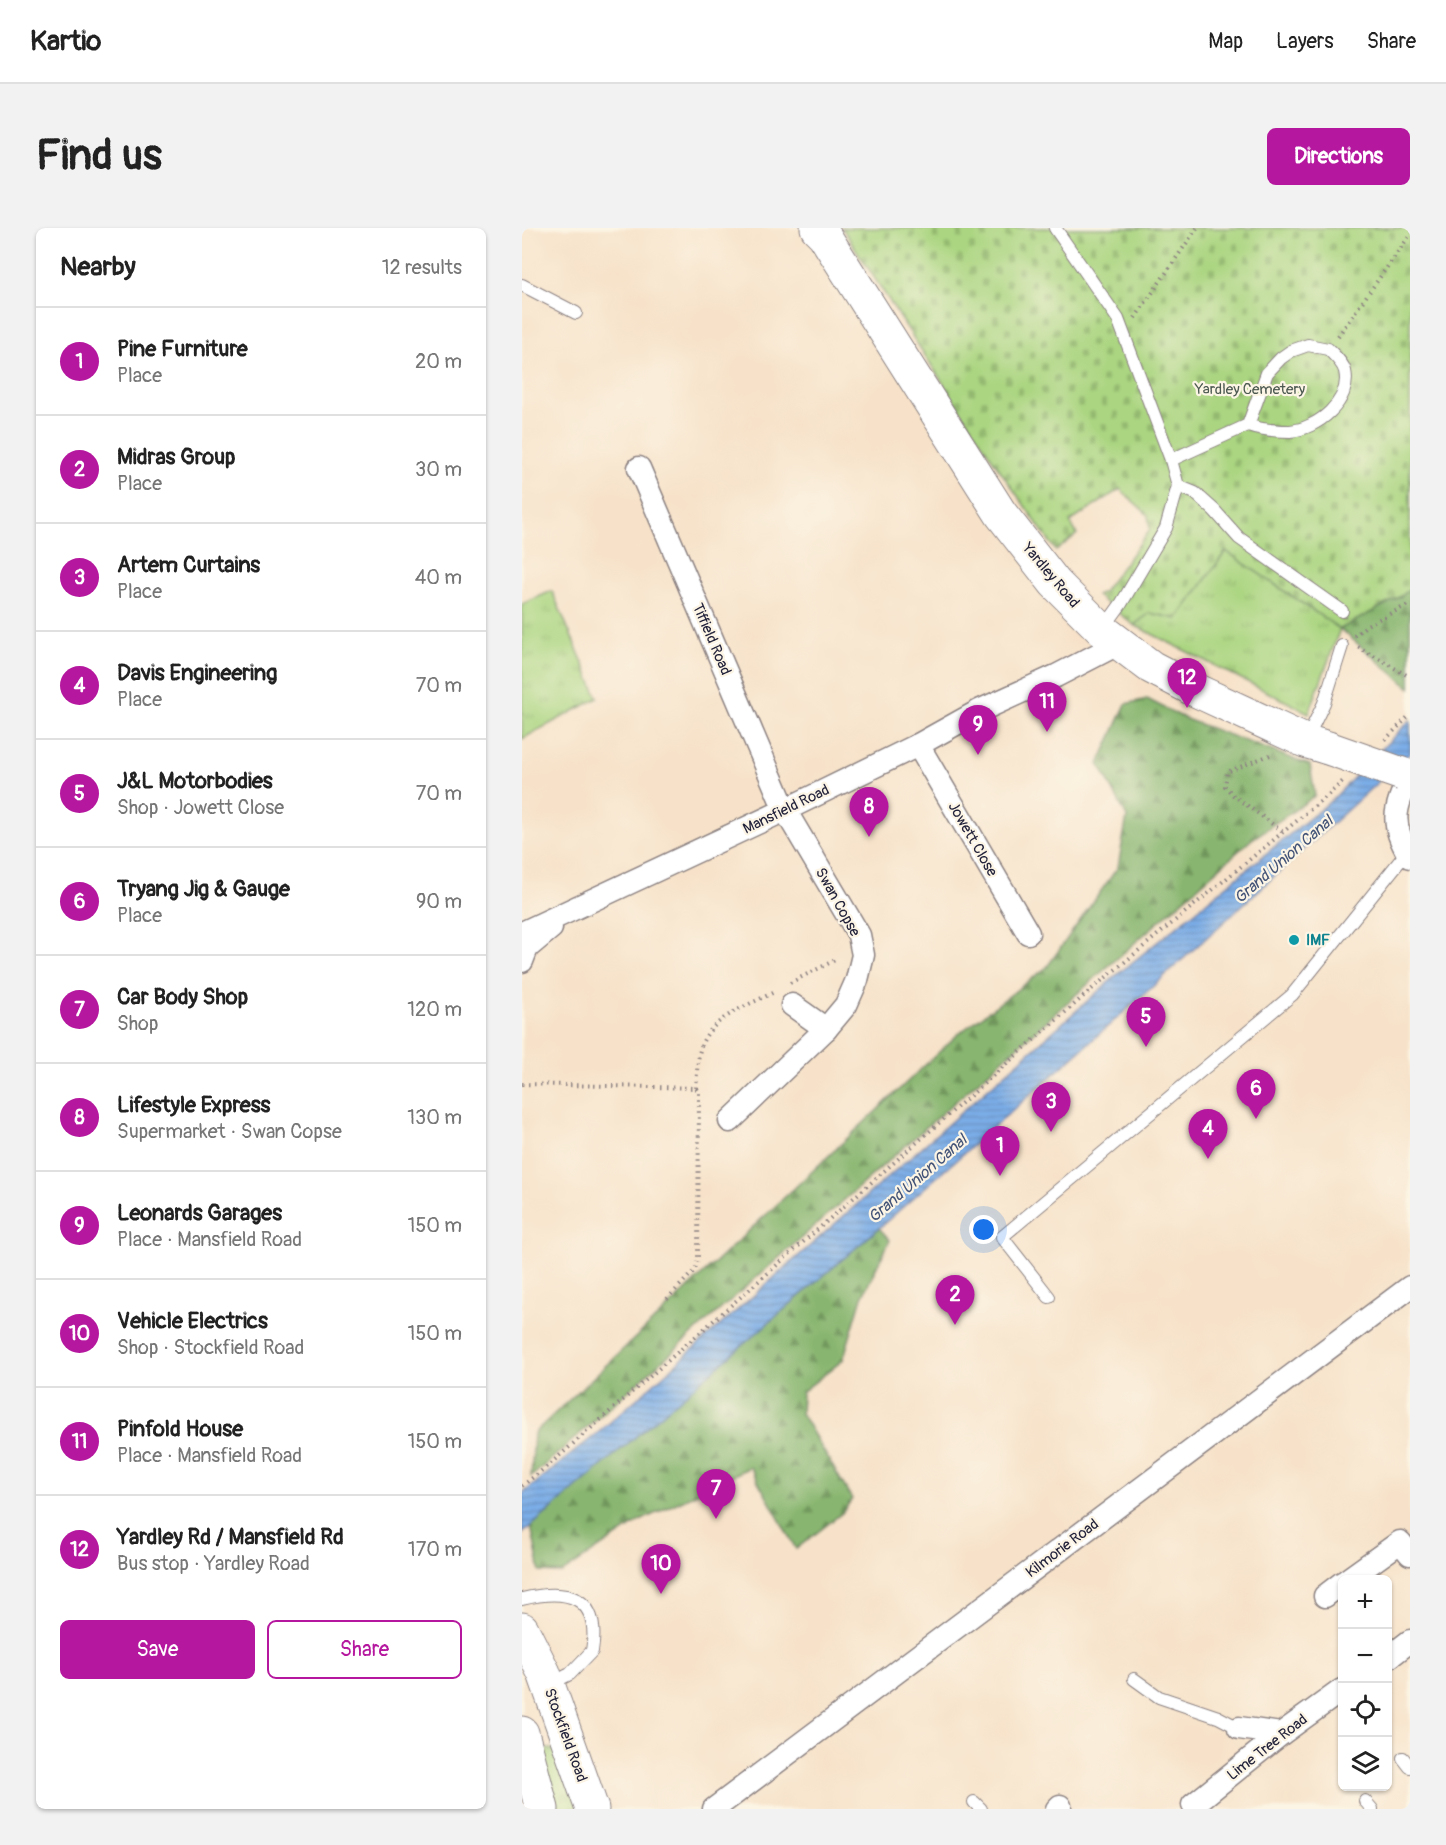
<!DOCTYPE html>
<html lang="en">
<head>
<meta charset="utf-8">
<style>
  :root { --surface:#fff; --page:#f2f2f2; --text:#222; --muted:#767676; --line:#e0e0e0; --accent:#b5179e }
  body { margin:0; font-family:Pangolin,sans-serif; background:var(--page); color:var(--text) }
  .controls { position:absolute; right:18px; bottom:18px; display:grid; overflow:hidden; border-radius:9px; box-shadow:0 2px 4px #0004 }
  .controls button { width:54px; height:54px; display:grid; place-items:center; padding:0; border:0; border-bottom:2px solid var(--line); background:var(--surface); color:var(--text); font:30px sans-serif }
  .you { position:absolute; left:462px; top:1002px; width:21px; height:21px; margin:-15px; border:4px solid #fff; border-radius:50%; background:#1a73e8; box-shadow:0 0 0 9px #1a73e833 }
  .badge { display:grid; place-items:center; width:39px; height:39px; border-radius:50%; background:var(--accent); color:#fff; font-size:20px; font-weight:700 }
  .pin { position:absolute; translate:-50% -50px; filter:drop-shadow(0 2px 3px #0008) }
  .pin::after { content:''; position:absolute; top:32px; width:21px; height:18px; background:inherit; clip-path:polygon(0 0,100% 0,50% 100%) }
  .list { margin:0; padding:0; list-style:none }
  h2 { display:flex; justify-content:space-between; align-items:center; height:78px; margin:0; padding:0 24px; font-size:26px }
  h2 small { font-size:20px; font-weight:400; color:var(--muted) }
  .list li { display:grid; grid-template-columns:39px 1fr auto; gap:18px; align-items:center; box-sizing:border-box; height:108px; padding:0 24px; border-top:2px solid var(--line) }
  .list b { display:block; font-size:22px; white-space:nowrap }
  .list p { margin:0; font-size:20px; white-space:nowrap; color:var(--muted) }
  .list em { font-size:20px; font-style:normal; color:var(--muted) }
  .actions { display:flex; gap:12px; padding:18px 24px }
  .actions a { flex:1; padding:14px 0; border:2px solid var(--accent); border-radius:9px; text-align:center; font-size:21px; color:var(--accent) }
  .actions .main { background:var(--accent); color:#fff }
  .icon { flex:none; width:33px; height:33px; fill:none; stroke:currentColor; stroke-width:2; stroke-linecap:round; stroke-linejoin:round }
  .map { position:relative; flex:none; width:888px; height:1581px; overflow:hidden; border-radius:9px }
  header { display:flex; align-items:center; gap:36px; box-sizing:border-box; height:84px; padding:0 30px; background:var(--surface); border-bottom:2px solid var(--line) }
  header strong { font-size:28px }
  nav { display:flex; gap:33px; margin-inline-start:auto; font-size:21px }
  .intro { display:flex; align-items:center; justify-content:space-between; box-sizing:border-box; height:144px; padding:0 36px }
  h1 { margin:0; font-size:42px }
  .button { padding:15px 27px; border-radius:9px; background:var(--accent); color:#fff; font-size:21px; font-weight:700 }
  main { display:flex; gap:36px; padding:0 36px }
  aside { flex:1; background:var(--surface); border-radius:9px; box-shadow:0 2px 4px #0004 }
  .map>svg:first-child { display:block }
</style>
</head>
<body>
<header>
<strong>Kartio</strong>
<nav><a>Map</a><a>Layers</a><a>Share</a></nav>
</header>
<div class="intro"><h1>Find us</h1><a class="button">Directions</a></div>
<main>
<aside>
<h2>Nearby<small>12 results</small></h2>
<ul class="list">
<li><span class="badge">1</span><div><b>Pine Furniture</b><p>Place</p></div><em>20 m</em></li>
<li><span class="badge">2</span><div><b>Midras Group</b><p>Place</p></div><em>30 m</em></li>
<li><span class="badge">3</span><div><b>Artem Curtains</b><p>Place</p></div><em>40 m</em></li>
<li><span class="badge">4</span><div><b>Davis Engineering</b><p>Place</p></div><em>70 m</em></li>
<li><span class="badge">5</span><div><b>J&amp;L Motorbodies</b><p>Shop · Jowett Close</p></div><em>70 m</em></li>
<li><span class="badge">6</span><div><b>Tryang Jig &amp; Gauge</b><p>Place</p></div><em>90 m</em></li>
<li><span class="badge">7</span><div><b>Car Body Shop</b><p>Shop</p></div><em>120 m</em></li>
<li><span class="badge">8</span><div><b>Lifestyle Express</b><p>Supermarket · Swan Copse</p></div><em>130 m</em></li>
<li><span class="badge">9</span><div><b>Leonards Garages</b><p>Place · Mansfield Road</p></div><em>150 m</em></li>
<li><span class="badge">10</span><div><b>Vehicle Electrics</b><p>Shop · Stockfield Road</p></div><em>150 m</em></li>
<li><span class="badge">11</span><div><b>Pinfold House</b><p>Place · Mansfield Road</p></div><em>150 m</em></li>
<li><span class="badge">12</span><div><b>Yardley Rd / Mansfield Rd</b><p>Bus stop · Yardley Road</p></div><em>170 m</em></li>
</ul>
<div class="actions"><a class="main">Save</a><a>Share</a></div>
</aside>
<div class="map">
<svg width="888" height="1581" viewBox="0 0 888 1581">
  <defs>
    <pattern id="grass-tufts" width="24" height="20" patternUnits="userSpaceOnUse" patternTransform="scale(1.5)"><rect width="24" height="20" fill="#abd581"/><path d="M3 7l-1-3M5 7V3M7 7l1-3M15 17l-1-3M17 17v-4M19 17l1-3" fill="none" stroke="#93b770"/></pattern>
    <pattern id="forest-firs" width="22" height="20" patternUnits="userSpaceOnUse" patternTransform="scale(1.5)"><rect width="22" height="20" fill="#88b66f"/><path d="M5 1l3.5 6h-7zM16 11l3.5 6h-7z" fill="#6f945c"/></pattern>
    <pattern id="cemetery-stones" width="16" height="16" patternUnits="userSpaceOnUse" patternTransform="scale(1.5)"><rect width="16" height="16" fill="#abd581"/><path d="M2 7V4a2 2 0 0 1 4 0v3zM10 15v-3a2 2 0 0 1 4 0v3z" fill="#93b770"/></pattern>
    <pattern id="water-rules" width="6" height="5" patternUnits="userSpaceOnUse" patternTransform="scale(1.5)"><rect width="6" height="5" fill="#7cade7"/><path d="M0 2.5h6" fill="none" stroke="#658cbc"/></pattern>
  </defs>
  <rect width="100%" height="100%" fill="#fcf5e5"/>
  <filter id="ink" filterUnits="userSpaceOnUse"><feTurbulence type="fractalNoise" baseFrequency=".0167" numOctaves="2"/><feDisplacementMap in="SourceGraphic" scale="12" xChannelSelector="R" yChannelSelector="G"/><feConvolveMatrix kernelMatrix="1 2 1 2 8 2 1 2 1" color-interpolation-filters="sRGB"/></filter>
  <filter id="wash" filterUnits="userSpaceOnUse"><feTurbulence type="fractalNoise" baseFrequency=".008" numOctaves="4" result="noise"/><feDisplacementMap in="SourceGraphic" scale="24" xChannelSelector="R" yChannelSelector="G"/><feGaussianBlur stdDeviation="1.35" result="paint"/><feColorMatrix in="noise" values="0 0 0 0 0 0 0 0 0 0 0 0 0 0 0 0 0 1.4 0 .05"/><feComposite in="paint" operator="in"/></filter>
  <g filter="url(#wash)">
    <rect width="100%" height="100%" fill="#f7e2c9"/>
    <g fill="url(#grass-tufts)" stroke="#667c5e" stroke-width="1.5">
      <path d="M704,323l114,78 -31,84 -175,-88 16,-12 27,6z"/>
      <path d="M30,363l46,107 -76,41v-135z"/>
      <path d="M24,1521h16l20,60h-25l-16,-50z"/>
    </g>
    <g fill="url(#forest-firs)" stroke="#556c55" stroke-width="1.5">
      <path d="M888,361v99l-70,-59 61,-33z"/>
      <path d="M625,471l39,20 124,46 5,31 -64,44 -720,637 3,-44 423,-398 90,-68 71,-100 9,-50 -28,-53 27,-60z"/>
      <path d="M357,1000l11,12 -28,57 -19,63 -41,32 -1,21 51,86 -10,14 -46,36 -46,-82 -110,54 -78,52 -22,-1 -9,-46z"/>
    </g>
    <path fill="url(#cemetery-stones)" stroke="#667c5e" stroke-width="1.5" d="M320,0h568v361l-9,7 -61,33 -114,-78 -49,68 -27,-6 -16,12 -38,-30 7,-3 47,-62 -2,-15 -28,-26 -50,33 7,12 -21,17 -61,-88z"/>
    <path fill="url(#water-rules)" stroke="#4f6891" stroke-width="1.5" d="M888,492v33l-260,236 -271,239 -357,306v-40l77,-62 519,-458 214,-174z"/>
  </g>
  <g filter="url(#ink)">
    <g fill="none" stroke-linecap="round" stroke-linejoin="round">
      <defs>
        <g id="lane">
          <path d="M533,0l63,91 53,141 7,26 -12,42 -45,76 -18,25"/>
          <path d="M0,57l54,28"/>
          <path d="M649,232l77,-35 19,-52 14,-15 10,-7 17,-6 20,4c6,6 15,14 17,22 7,30 -28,58 -55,60 -14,0 -29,-1 -42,-6"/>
          <path d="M656,258l17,7 19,17 25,28 103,73"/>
          <path d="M784,512l18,-37 18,-57"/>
          <path d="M527,1069l-47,-60 290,-242 115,-143"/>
          <path d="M0,1371c45,-11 79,-4 70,52l-22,23 -22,11"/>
          <path d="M612,1451l25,18 59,20 21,11"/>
          <path d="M881,1530l7,9"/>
          <path d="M843,1573l7,8"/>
          <path d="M452,1574l7,7"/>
        </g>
        <g id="street">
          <path d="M117,240l146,342 74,125 4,20 -6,25 -11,25 -20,24 -96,92"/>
          <path d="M396,517l110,188"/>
          <path d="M887,549c-15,35 -19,45 1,80"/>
          <path d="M0,705l263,-123 133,-65 61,-34 77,-35 62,-32"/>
          <path d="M0,733l5,-13 24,-20"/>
          <path d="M270,777l34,24"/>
          <path d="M825,1352l53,-38 10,12"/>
          <path d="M803,1368l17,-13"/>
          <path d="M866,1430l22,-17"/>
          <path d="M717,1500l42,6"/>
          <path d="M671,1577l88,-71 61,-44"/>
          <path d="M192,1581l696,-522"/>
          <path d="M535,1581l3,-3"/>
        </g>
        <path id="secondary" d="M295,0l7,7 177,279 54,69 47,47 49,37 40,21 114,53 23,7"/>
        <g id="primary">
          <path d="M0,1401l22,44 48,136"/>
          <path d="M0,1505l20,76"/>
        </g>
      </defs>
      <use href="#lane" stroke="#8c8282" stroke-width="14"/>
      <use href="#street" stroke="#8c8282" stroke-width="25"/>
      <use href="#secondary" stroke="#8c8282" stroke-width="35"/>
      <use href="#primary" stroke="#8c8282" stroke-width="35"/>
      <g stroke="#8c8282" stroke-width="4" stroke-dasharray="1.5 4.5" stroke-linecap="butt">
        <path d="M613,90l62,-90"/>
        <path d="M816,108l72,-101"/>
        <path d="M832,408l13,-11 43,-21"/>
        <path d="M836,419l52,30"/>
        <path d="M863,512l25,-25"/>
        <path d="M748,527l-43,17 -2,14 8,9 50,37"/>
        <path d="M268,755l45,-23"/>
        <path d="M0,856l174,4c1,-12 1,-26 4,-38 7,-32 50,-45 76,-59"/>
        <path d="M145,1071l28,-29 3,-9 1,-169 -3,-4"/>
        <path d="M0,1258l28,-22 543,-476 234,-192 16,-15"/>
      </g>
      <use href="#lane" stroke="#fff" stroke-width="12"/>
      <use href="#street" stroke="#fff" stroke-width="22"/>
      <use href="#secondary" stroke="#fff" stroke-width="33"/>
      <use href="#primary" stroke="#fff" stroke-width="33"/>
      <defs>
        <path id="secondary-bridge" d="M806,520l74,26"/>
      </defs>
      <use href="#secondary-bridge" stroke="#8c8282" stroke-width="35" stroke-linecap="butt"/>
      <use href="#secondary-bridge" stroke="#fff" stroke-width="33"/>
    </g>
  </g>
  <circle fill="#0f9aa8" stroke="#fcf5e5" stroke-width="2" cx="772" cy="712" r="6"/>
  <g text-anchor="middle" stroke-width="4.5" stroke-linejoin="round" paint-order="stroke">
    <g font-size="15" fill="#4b5850" stroke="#fcf5e5">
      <text x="728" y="166">Yardley Cemetery</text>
    </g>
    <g font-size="15" fill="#22223b" stroke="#fcf5e5">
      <text transform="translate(529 347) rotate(50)" y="5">Yardley Road</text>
      <text transform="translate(190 411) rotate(67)" y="5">Tiffield Road</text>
      <text transform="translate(264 581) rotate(-26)" y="5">Mansfield Road</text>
      <text transform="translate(451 611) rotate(60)" y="5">Jowett Close</text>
      <text transform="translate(316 674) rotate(61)" y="5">Swan Copse</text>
      <text transform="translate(540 1320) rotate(-37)" y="5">Kilmorie Road</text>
      <text transform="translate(44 1507) rotate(70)" y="5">Stockfield Road</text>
      <text transform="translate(745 1519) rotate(-38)" y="5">Lime Tree Road</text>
    </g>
    <g font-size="15" font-weight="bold" fill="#0d838f" stroke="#fcf5e5" text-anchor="start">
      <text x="784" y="717">IMF</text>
    </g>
    <g font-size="16" font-style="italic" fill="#425377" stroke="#fcf5e5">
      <text transform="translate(761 631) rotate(-41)" y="6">Grand Union Canal</text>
      <text transform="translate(395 950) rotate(-41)" y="6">Grand Union Canal</text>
    </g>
  </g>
</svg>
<div class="controls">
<button>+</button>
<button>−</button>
<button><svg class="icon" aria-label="locate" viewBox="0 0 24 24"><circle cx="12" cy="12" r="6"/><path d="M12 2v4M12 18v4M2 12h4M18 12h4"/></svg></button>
<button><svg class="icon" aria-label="layers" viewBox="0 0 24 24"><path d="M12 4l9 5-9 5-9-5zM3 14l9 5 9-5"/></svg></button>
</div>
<div class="you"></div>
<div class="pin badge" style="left:478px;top:948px">1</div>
<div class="pin badge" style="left:433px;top:1097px">2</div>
<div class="pin badge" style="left:529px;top:904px">3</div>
<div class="pin badge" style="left:686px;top:931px">4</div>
<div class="pin badge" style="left:624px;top:819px">5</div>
<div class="pin badge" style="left:734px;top:891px">6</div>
<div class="pin badge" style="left:194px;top:1291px">7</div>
<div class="pin badge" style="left:347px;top:609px">8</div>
<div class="pin badge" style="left:456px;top:527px">9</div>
<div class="pin badge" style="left:139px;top:1366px">10</div>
<div class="pin badge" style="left:525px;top:504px">11</div>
<div class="pin badge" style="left:665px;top:480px">12</div>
</div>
</main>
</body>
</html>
